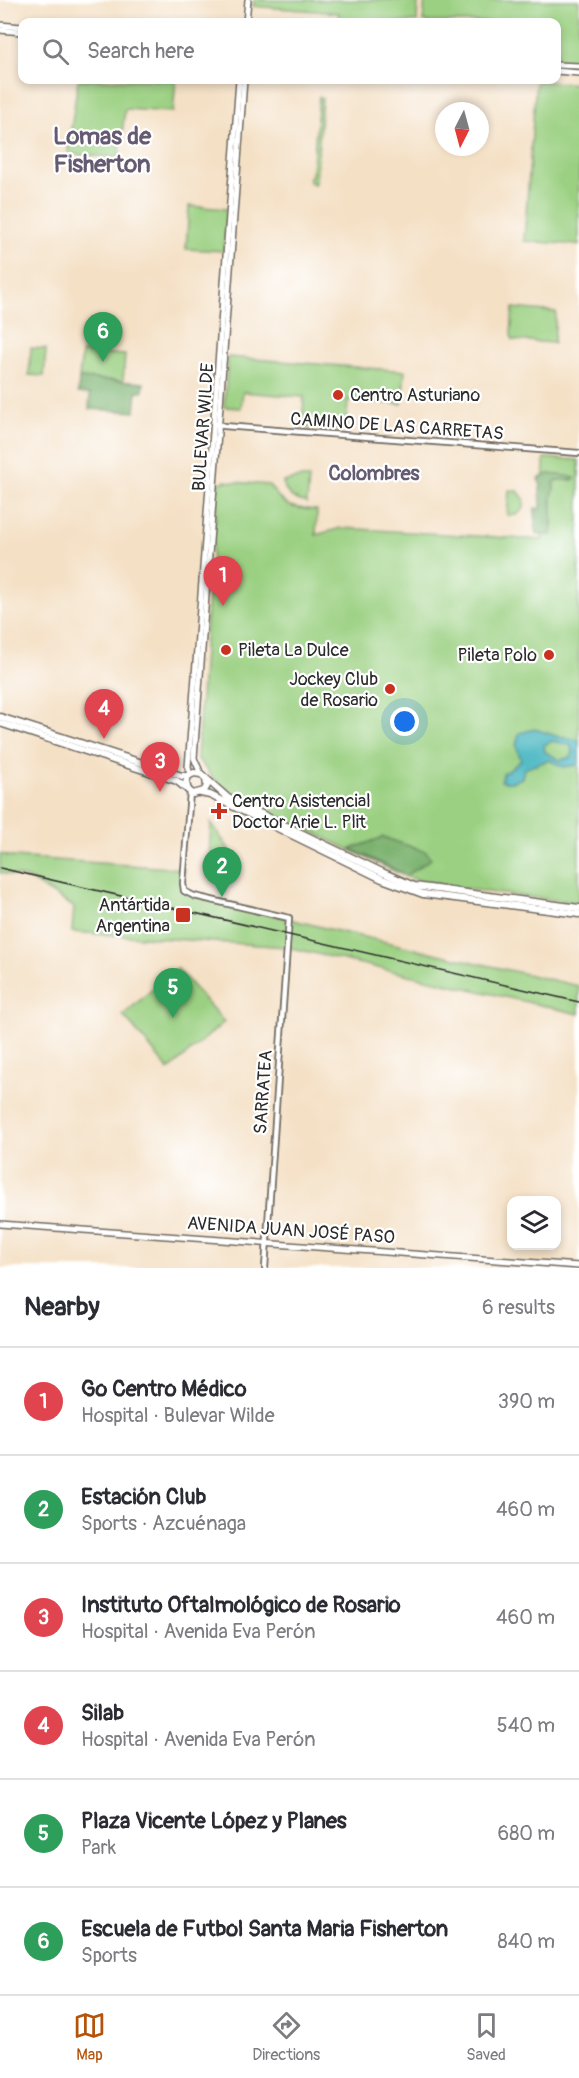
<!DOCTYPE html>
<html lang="en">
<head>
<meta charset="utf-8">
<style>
  :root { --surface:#fff; --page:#f2f2f3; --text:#2b2b33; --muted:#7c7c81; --line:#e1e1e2; --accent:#b45309 }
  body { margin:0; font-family:Pangolin,sans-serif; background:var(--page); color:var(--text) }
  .controls { position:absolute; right:18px; bottom:18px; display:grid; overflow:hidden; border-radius:12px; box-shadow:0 3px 9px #0003 }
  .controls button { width:54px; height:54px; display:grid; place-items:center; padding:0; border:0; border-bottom:2px solid var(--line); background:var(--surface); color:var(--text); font:30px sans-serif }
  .compass { position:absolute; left:435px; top:102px; width:54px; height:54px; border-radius:50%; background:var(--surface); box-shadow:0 3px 9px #0003; rotate:186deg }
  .you { position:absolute; left:405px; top:722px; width:21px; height:21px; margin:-15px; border:4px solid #fff; border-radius:50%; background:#1a73e8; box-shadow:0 0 0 9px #1a73e833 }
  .badge { display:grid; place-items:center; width:39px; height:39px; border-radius:50%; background:var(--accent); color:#fff; font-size:20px; font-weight:700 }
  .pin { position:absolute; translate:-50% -50px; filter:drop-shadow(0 2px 3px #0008) }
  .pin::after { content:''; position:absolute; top:32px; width:21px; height:18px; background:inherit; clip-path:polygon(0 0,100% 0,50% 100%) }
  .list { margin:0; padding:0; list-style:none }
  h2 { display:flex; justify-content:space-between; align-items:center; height:78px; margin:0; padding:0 24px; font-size:26px }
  h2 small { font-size:20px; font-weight:400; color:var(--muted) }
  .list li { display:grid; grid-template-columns:39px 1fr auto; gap:18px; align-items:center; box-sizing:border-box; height:108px; padding:0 24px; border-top:2px solid var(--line) }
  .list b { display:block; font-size:22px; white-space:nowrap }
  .list p { margin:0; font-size:20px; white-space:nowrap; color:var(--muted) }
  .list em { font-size:20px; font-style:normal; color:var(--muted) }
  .icon { flex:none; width:33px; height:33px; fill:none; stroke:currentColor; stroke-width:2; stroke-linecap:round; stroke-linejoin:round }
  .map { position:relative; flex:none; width:579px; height:1268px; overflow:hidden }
  .search { position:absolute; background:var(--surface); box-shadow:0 3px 9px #0003; left:18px; right:18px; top:18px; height:66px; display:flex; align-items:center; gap:15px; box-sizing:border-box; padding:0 21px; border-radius:12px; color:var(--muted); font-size:22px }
  .sheet { height:726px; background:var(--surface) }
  nav { display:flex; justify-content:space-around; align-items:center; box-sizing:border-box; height:84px; border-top:2px solid var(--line); background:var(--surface); font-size:16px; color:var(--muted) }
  nav a { display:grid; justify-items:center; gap:3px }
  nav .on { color:var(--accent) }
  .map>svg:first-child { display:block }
</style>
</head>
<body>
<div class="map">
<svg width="579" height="1268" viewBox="0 0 579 1268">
  <rect width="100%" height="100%" fill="#fff"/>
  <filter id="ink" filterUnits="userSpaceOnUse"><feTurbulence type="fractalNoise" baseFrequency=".0167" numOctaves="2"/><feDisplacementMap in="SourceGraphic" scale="12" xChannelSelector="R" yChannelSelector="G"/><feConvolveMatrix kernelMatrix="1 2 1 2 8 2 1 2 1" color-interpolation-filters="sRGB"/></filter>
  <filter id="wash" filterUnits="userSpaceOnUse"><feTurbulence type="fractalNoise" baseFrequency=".008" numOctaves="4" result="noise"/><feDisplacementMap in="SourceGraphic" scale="24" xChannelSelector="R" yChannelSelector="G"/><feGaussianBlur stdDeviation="1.35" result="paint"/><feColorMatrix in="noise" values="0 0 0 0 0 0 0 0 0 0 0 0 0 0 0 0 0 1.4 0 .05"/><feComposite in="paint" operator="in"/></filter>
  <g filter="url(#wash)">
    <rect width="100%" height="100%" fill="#f4e0c5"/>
    <g fill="#9bd082" stroke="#637e56" stroke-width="1.5">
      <path d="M254,0h164l-1,22h-79l1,-9 -86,-7z"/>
      <path d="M425,0h154v60l-22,-1 -1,-37h-133z"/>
      <path d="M78,80h98l-3,32 -48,-3 -6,49 -49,-4 -2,-3z"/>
      <path d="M536,81l43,3v161l-55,-4z"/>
      <path d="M319,96l3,2 -6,83 -2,3 -5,-3v-4l3,-2z"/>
      <path d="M189,206l38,3 -3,42 -38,-2z"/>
      <path d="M513,308l43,4 -2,31 -41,-3 -2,-5z"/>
      <path d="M31,348l15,1 -2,27 -15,-1z"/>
      <path d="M82,352l43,3 -2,26 -44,-3z"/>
      <path d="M228,357l177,14 -3,33 -54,-4 -2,31 -44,-3 2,-31 -61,-5 -2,16 -17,-1z"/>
      <path d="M544,458l35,2v443l-84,-10 -53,-8 -36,-8 -173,-83 -20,-16 -16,-20 9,-138 12,-135 6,-4 45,4c16,23 21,23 48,25l-1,25 25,-7 201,12z"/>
      <path d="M299,478h10l-2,25c-12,-3 -21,-7 -24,-21z"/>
      <path d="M509,490l9,1 6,8v9l-7,7h-10z"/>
      <path d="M211,823l20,29 -22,6z"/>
      <path d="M0,854l13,3 171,12 -1,14 3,10 147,37 246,56v28l-292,-67 -215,-15 2,-25 -47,-29 -27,-5z"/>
      <path d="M177,968l47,54 -55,48 -46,-55z"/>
    </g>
    <g fill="#7cb270" stroke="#546e4e" stroke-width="1.5">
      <path d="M79,378l65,5 -1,8h-6l-2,21 -46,-3 1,-15 -12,-1z"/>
      <path d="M548,474l20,2 7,2 -2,2h-14l-5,2c1,7 -1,9 -2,15 -1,12 2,25 -1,38l-13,-1 -3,-5v-21l5,1c3,-8 -2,-16 1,-24l-3,-6z"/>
      <path d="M383,837l43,15 5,7 -24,16 -56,-26z"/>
    </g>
    <path fill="#47b6c1" stroke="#397076" stroke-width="1.5" fill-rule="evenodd" d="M535,729l24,8 20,3v25l-16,2 -14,-7 -25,9 -2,9c-6,3 -14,6 -21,3l2,-8 6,-3 12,-10 -5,-14 3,-13zM552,741l18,4 3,7 -2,5 -11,3 -15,-8 -1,-7z"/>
  </g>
  <g filter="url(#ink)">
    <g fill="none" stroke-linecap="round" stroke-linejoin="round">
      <defs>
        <g id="tertiary">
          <path d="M217,424l7,2 355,27"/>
          <path d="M190,792l-7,91 1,8 10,5 95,22 -24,350"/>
        </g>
        <g id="secondary">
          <path d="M246,22l2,-22"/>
          <path d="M0,25l22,2"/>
          <path d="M0,30l22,2"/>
          <path d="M556,65l23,1"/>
          <path d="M556,71l23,2"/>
          <path d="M201,774l-7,-16 50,-678"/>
          <path d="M190,775l-2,-8 7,-91 44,-596"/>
          <path d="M0,1224l579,42"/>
        </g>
        <g id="primary">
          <path d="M0,717l182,59h6"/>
          <path d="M0,723l177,58 16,13 11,-3 3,-5 -1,-7"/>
          <path d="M188,790l-2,-7 2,-7 6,-3 7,1 27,24 156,75 30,13 165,22"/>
          <path d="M201,793l9,2 172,84 41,15 156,20"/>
        </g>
      </defs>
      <use href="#tertiary" stroke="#716a61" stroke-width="8"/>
      <use href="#secondary" stroke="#716a61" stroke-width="8"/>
      <use href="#primary" stroke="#716a61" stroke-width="9"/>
      <use href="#tertiary" stroke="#fff" stroke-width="4.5"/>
      <use href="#secondary" stroke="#fff" stroke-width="5"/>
      <use href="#primary" stroke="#fff" stroke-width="6"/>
      <path stroke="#2b2b2b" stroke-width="1.5" d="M0,868l579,134"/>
    </g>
  </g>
  <g fill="#c8321e" stroke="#fff" stroke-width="2">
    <circle cx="338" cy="395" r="6"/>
    <circle cx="226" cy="650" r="6"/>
    <circle cx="549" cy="655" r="6"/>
    <circle cx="390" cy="689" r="6"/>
    <path d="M216 802h6v6h6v6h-6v6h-6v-6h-6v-6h6z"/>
    <rect x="175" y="907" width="16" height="16" rx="3"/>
  </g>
  <g text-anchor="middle" stroke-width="4.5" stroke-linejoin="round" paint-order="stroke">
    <g font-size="18" fill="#2b2b2b" stroke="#fff" text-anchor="start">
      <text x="350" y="401">Centro Asturiano</text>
      <text x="238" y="656">Pileta La Dulce</text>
      <text x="537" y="661" text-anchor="end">Pileta Polo</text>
      <text x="378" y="685" text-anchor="end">Jockey Club<tspan x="378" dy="21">de Rosario</tspan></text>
      <text x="232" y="807">Centro Asistencial<tspan x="232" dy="21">Doctor Arie L. Plit</tspan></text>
      <text x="170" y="911" text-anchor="end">Antártida<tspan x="170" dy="21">Argentina</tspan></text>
    </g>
    <g font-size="18" fill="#2b2b2b" stroke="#fff">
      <text transform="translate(397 426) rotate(4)" y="6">CAMINO DE LAS CARRETAS</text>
      <text transform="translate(203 427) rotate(-86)" y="6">BULEVAR WILDE</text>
      <text transform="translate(263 1092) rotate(-86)" y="6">SARRATEA</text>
      <text transform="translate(291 1230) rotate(4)" y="6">AVENIDA JUAN JOSÉ PASO</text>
    </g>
    <g font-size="20" font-weight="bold" fill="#645a71" stroke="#fff">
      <text x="374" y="480">Colombres</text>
    </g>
    <g font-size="24" font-weight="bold" fill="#645a71" stroke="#fff">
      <text x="102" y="144">Lomas de<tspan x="102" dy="28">Fisherton</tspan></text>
    </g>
  </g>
</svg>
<div class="controls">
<button><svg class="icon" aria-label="layers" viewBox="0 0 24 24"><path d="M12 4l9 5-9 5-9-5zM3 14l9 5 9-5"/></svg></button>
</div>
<svg class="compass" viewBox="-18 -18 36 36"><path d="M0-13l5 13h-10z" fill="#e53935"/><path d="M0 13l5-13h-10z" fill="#7c7c81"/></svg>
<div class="you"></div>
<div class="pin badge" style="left:223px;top:606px;background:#e0444e">1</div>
<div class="pin badge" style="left:222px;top:897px;background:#2e9e5b">2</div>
<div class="pin badge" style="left:160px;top:792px;background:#e0444e">3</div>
<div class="pin badge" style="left:104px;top:739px;background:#e0444e">4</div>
<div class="pin badge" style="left:173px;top:1018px;background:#2e9e5b">5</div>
<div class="pin badge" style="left:103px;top:362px;background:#2e9e5b">6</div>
<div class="search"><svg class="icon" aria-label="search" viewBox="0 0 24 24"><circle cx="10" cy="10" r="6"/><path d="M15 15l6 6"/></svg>Search here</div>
</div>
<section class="sheet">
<h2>Nearby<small>6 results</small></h2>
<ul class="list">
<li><span class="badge" style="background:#e0444e">1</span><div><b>Go Centro Médico</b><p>Hospital · Bulevar Wilde</p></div><em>390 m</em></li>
<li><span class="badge" style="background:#2e9e5b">2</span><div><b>Estación Club</b><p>Sports · Azcuénaga</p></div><em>460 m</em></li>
<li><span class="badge" style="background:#e0444e">3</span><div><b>Instituto Oftalmológico de Rosario</b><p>Hospital · Avenida Eva Perón</p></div><em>460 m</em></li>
<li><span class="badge" style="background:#e0444e">4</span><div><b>Silab</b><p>Hospital · Avenida Eva Perón</p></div><em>540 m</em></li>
<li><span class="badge" style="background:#2e9e5b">5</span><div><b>Plaza Vicente López y Planes</b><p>Park</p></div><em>680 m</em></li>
<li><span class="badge" style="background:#2e9e5b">6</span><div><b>Escuela de Futbol Santa Maria Fisherton</b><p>Sports</p></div><em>840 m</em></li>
</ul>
</section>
<nav>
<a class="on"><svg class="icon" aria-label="map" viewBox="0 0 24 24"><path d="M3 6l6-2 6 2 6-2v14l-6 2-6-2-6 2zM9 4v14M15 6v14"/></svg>Map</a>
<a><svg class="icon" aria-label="directions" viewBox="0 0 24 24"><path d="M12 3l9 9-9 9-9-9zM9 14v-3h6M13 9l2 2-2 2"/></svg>Directions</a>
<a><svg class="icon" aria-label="saved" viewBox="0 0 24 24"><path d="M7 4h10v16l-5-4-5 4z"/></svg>Saved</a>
</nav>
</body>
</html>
